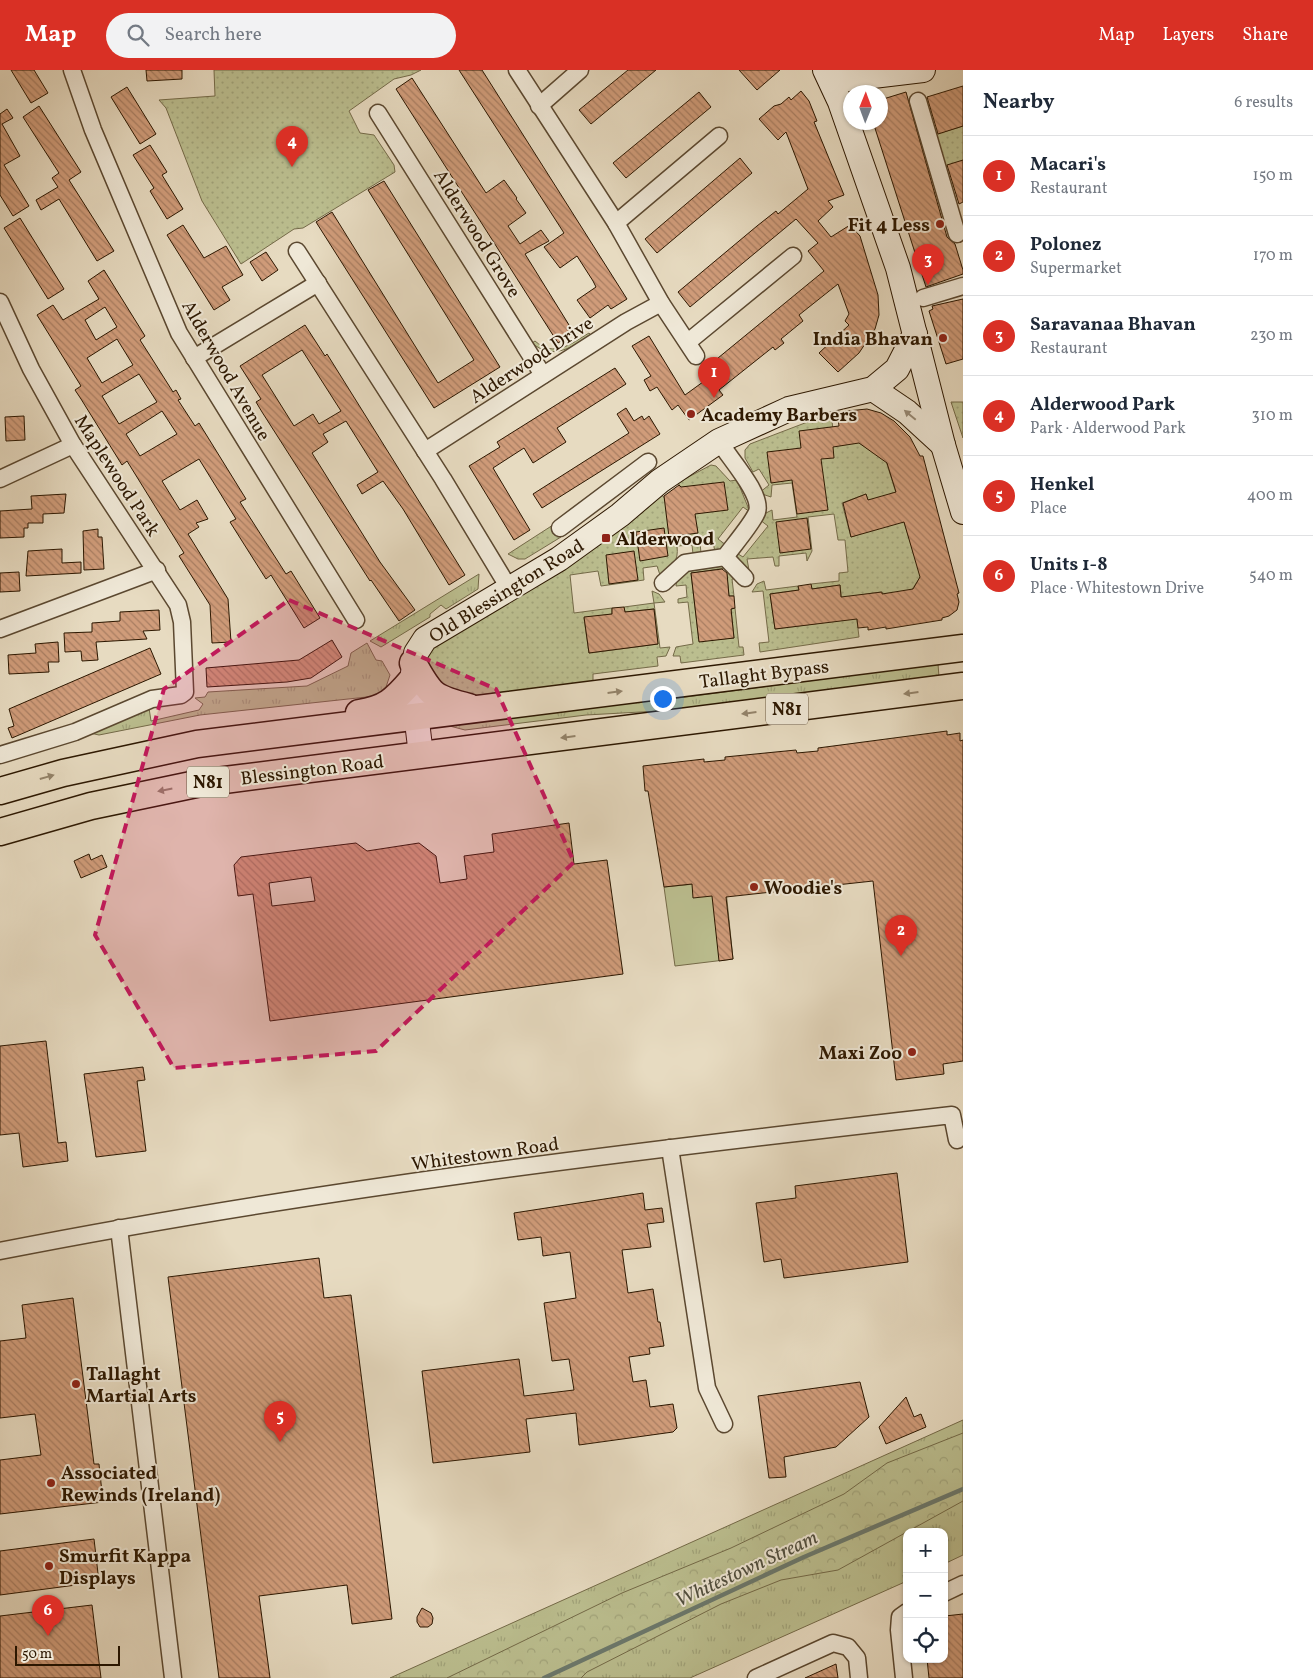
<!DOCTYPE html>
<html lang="en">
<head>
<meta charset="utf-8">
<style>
  :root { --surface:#fff; --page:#f2f2f3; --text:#1f2937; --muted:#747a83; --line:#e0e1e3; --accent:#d93025 }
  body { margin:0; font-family:Vollkorn,serif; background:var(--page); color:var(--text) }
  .controls { position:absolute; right:15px; bottom:15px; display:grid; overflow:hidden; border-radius:10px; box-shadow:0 1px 4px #0004 }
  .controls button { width:45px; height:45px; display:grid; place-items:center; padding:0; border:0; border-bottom:1px solid var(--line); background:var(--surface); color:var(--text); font:25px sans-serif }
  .compass { position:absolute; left:843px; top:15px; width:45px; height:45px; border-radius:50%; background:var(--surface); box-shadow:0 1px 4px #0004; rotate:1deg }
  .scale { position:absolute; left:15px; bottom:12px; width:105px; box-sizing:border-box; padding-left:5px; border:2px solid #2c1700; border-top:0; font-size:14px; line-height:18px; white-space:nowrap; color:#2c1700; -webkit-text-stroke:4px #efe8d7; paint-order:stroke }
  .you { position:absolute; left:662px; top:628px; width:18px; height:18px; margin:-12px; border:4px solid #fff; border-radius:50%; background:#1a73e8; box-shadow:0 0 0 8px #1a73e833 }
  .badge { display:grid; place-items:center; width:32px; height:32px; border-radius:50%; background:var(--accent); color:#fff; font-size:16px; font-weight:700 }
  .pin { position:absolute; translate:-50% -41px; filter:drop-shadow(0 1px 2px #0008) }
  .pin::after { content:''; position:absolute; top:26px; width:18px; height:15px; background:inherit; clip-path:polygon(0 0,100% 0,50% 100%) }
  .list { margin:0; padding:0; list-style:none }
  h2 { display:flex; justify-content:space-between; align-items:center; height:65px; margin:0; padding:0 20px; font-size:21px }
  h2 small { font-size:16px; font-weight:400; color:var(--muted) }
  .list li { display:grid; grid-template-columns:32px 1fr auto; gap:15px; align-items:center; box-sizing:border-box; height:80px; padding:0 20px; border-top:1px solid var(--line) }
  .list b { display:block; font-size:19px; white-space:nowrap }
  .list p { margin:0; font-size:16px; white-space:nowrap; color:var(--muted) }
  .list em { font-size:16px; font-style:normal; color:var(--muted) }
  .icon { flex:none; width:28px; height:28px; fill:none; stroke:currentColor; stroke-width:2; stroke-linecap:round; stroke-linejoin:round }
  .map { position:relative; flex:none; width:963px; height:1608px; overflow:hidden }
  header { display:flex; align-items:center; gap:30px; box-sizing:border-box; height:70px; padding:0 25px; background:var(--accent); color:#fff }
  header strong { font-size:24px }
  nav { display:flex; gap:28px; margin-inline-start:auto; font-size:18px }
  .search { width:350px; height:45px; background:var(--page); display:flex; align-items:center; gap:12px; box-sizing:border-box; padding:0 18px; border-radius:28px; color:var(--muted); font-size:19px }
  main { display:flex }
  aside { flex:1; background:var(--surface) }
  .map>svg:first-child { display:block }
</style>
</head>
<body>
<header>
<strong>Map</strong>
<div class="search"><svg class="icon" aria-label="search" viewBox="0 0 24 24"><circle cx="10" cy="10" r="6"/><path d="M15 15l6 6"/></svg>Search here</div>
<nav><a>Map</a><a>Layers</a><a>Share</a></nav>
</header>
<main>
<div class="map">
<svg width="963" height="1608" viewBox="0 0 963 1608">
  <defs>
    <pattern id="grass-tufts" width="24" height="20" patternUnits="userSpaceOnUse" patternTransform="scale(1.25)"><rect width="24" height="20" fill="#bbbe8f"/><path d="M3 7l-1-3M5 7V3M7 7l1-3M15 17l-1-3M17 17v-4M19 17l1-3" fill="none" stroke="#a1a37a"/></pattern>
    <pattern id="forest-crowns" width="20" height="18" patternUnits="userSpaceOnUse" patternTransform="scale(1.25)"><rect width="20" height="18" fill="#bbbe8f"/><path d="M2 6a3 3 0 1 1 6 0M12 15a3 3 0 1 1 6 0" fill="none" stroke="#a1a37a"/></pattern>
    <pattern id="park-dots" width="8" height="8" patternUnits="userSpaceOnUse" patternTransform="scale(1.25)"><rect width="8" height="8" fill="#bbbe8f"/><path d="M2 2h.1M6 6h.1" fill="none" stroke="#a1a37a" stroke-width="1.8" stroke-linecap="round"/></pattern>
    <pattern id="building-back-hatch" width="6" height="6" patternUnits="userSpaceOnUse" patternTransform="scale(1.25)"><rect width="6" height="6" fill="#d09c7a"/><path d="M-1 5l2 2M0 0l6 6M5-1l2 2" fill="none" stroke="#a97e62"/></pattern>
  </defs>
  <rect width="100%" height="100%" fill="#e7dbc1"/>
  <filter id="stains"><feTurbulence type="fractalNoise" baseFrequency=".004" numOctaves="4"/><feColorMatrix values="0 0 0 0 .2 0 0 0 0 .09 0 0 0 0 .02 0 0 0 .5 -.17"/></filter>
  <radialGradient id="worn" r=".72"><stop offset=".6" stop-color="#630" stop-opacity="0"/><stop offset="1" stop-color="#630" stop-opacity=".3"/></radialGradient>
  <g fill="url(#grass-tufts)" stroke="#746a48">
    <path d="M589,263l2,2c-19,12 -38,26 -59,8l3,-2c19,17 36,3 54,-8z"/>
    <path d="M479,504l-1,15 -32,20 -5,-4 -11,9v3l-49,30 -11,-6z"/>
    <path d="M367,573l9,17 6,1 8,14 -4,12 -10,9 -176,19 -101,20 -9,-2 59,-25 2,13 48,-11 4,-6 -8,-6 10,-1 3,-5 99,-6 41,-20 3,-13z"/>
    <path d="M938,594l1,13 -244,32 -109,6 -121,15 -23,-6 189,-26 32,2z"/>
    <path d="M963,1350v135l-19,9v-32h-37v49l-217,97h-300z"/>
  </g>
  <path fill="url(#forest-crowns)" stroke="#746a48" d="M963,1363v68l-125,69 -57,10 -60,24 -134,68 -6,6h-134l175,-85 109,-45 113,-54 43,-31z"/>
  <g fill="url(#park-dots)" stroke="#746a48">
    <path d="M214,0h207l-10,5 -17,4 -45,32 11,22 14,2 20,30 1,7 -92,56 -9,1 -53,35 -39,-63 -36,-93 -7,-8 56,-4z"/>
    <path d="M963,56v36l-19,4 -10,-31z"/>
    <path d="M951,332h12v36z"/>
    <path d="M831,343l4,33 23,-4 28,19 11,35 -29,4 -2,-6 -24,9 9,34 52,-18 18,57 -10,15 -29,3 -1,-2 -27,4 5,41 -99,15 -1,-9 10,-1 -6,-51 -11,1 5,-8 7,-3 2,9 32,-4 1,4 -29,4 5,35 69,-9 -4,-35 -28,4 -1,-5 28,-3v-8l9,-1 -3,-32h-7l-4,-26 -26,3 4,34 -5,10 -1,-8 -27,3v10h-4l-2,-9 -26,2 2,11 -14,-13v-5l8,5 25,-31 -8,-6 6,-7 6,-3 1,10 24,-3 -5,-34 -20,2 -1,12 -12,-4 10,-8 -10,-16 -6,3 -8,-14v-8l5,-6z"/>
    <path d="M711,395l5,1 14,15 7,-1 13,32 -7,-5 -25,32 8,6 -11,7 -2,-10 -13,1 1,10 -8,1 -1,-9 -15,1c2,16 -5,20 -17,29l-3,-9 -14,2 1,12 -43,6 -3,-15 -28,4 4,38 38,-5v6l-28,4 5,35 69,-9 -4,-35 -29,3 -1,-5 30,-4 -2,-12 7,3 6,8 -11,1 6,45 10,-1 -4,9 -9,1 1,9 -65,8v8l-141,16 -27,-37 6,-12 8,-9c78,-44 157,-84 223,-145l4,5 16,-11 -4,-6 3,-2z"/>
    <path d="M553,455l8,12 -36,22h-7l-10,-5z"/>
    <path d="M723,494l14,14 -5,1 2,17h-5l-3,-28 -35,5 8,68 35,-3 -3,-29 4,-1 4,39h4l1,8 -63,8 -1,-7h-7l3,-9 17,-3 -5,-42 -10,1v-4l9,-2 -1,-12 -10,1 1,-8 6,-8z"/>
  </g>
  <path fill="#bbbe8f" stroke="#746a48" d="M725,811l8,78 -58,7 -11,-79z"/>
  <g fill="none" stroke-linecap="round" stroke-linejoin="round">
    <path stroke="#6c796d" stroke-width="4.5" d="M544,1608l260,-121 159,-68"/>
  </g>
  <g fill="url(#building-back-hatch)" stroke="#2c1700" fill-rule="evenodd">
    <path d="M11,0h23l14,23 -17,10z"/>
    <path d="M146,0h36v9l-35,2z"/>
    <path d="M459,0h23l145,229 -16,10 -3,-4 -18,13 -13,-18 19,-13 -3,-6 -16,-25 -17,12 -16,-21 20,-14z"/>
    <path d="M628,0h28l-65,54 -12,-14z"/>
    <path d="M739,0h41l-23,20z"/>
    <path d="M412,8l74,115 18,-13 13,18 -1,1 10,14 -18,13 12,18 21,-14 8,11 -24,13 49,79 -16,10 -162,-254z"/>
    <path d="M963,16v40l-25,8 -11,-37z"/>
    <path d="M127,17l29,47 -16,10 -29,-47z"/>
    <path d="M801,21l8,10 8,20 -3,1 30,73 -16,6 5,6 -15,14 13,16 19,-12 10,11 18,59 1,20 -4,14 -16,24 -21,19 -19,-19 30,-28 -4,-4 4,-7 -11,-30 -39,31 4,6 -22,18 3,4 -9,7 -2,-3 -54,43 4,5 -34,25 -11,-15 -6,5 -15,-23 -7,4 -6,-11 7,-4 -19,-30 17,-10 36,59 40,-29 -7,-8 106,-87 -16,-20 10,-8 -22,-24 -106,88 -12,-15 79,-66 19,-15 2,3 30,-25 -22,-57 -8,8 -19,-21 15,-13 7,-2 8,-7 2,3z"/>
    <path d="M699,22l12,15 -85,71 -13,-15z"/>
    <path d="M906,22l41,145 8,7 8,26v4l-37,13 -53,-165h7v-22z"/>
    <path d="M39,36l42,66 -12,8 45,71 -17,10 -38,-62 -18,11 -5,-10 22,-13 -6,-9 7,-5 -36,-56z"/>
    <path d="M7,39l6,9 -11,6 18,32 -16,9 25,41 -16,10 -13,-21v-81z"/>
    <path d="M150,75l17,27 -5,3 21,34 -16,10 -17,-28 4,-3 -21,-33z"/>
    <path d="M740,88l12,15 -95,80 -12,-14z"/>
    <path d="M963,90v42l-4,2 -12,-39z"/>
    <path d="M384,111l116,186 -66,41 -118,-186 16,-10 106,171 36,-23 -106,-170z"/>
    <path d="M20,148l44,71 -16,10 -44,-71z"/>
    <path d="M183,155l21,33 22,-12 17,29 -21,12 8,13 -16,10 -47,-75z"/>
    <path d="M266,182l12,18 -16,11 -12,-19z"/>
    <path d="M104,200l41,66 -5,4 9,14 24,38 3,-2 5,9 -3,1 17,26 4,-3 47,76 -6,3 46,72 5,-3 29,47 -16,10 -33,-53 -5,4 -36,-57 6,-3 -37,-60 -37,22 18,29 17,-10 11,19 -12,4 3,4 -11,7 40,65 3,43 -19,1 -2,-38 -31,-49 5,-3 -57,-92 -5,4 -41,-66 -6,-9 6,-4 -44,-71 16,-10 10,15 36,-21 -11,-18zM105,237l12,20 -21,13 -11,-20zM117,269l16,26 -31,18 -15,-25zM139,304l18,28 -38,22 -17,-28zM162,341l15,23 -37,22 -14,-22z"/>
    <path d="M963,229v60l-17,5 -17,-53 4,-2 -1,-3z"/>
    <path d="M305,255l20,31 2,-2 138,221 -16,10 -46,-76 -20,-28 -21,13 -5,-9 21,-13 -32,-51 -23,13 5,8 -16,11 68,109 35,48 -16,11 -28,-41 -1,1 -108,-169 -6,-10 5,-3 -21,-33zM302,280l39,61 -22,13 -6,-10 -19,12 -32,-51z"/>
    <path d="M615,298l11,16 -69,44 9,14 -33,21 -9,-15 -31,20 37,62 -16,10 -45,-74 31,-19 -3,-5z"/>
    <path d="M626,338l8,13 8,-5 2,4 5,-4 11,18 -118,74 -9,-14 96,-61 -12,-19z"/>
    <path d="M867,339l14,4 13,8 16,16 10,19h3l36,137 -2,1 2,8 -2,8 -8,6 -7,2v2l-56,9v-2l-18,3v-3l-10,1 -1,-9 -82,10 -5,-35 29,-4 -1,-4 13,-2 1,5 28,-4 1,12 41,-5v2l31,-5 7,-12 -16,-55 -53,15 -8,-34 23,-9 2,6 28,-8 -9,-29 -28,-20 -26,4 1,11 -13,1 7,51 -31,4 -5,-34 -21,3 -4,-31 34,-4 -2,-17 40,-5 -2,-14z"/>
    <path d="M24,346l1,24 -19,1 -1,-24z"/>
    <path d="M724,412l4,28 -33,4 3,19 -29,4 -5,-41 15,-11 2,2z"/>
    <path d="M66,424l-2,19 -21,1v9h-15v5h-4v9l-24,1v-27l32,-2 -1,-13z"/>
    <path d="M807,448l4,31 -31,4 -4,-31z"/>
    <path d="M664,458l4,28 -28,5 -4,-29z"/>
    <path d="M98,459v8h4l2,32 -20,1 -1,-39z"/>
    <path d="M62,479v14l19,-1v11l-55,3 2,-25z"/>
    <path d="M634,481l4,29 -29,4 -3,-29z"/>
    <path d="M722,499l5,4 2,23h5l1,12 -4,1 3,29 -35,4 -8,-69z"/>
    <path d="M19,502l1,19 -20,1v-19z"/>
    <path d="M624,537l1,5 29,-3 4,35 -69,9 -5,-36 28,-3v-6z"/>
    <path d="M159,540l1,20 -17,1 4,8 -51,3 2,18 -16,1 -1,-10 -16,1 -1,-19 28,-1v-9l28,-2v-9z"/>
    <path d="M332,570l10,17 -31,21 -24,4 -80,5 -1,-19 93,-8z"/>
    <path d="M58,572l1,20h-11l1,10 -40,2 -1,-19 28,-2 -1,-9z"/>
    <path d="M150,578l11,26 -149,64 -4,-10 6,-2 -5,-17z"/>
    <path d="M947,661v4l13,-2v8l3,-1v321l-20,3 1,10 -48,6 -23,-199 -147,16 7,62 -14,2 -7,-65 -19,2 -1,-14 -28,3 -16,-96h-3l-2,-25 61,-7v3l21,-2v-3l71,-7 1,3 21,-2v-3z"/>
    <path d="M569,753l5,41 33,-4 16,114 -353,47 -17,-127 -15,2 -4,-31 7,-8 115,-14 11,8 52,-8 17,13 4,27 27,-4 -3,-23 30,-4 -2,-18zM311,807l4,24 -43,5 -3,-23z"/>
    <path d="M89,784l2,6 11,-5 5,12 -26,11 -7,-17z"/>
    <path d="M46,971l12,102 8,-1 2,19 -45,6 -4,-34 -19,2v-89z"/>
    <path d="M143,997l2,13 -8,1 9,70 -50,6 -12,-83z"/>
    <path d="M897,1103l11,89 -124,16 -3,-19 -17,3 -8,-59 40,-5 -1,-12z"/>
    <path d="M643,1123l2,17 17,-2 2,14 -17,2 4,23 -29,3 6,43 25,-4 5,33h2l4,24 -15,2 1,6 -21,3 4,25 13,-2 4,27 23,-3 4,24 -4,4 -94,13 -3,-32 -50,6 4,33 -97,11 -11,-92 97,-12 5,37 50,-6 -5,-31 -17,2 -8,-58 32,-5 -6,-46 -27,4 -2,-19 -23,3 -4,-27z"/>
    <path d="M319,1188l5,40 27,-3 41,324 -40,5 -5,-39 -88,11 11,82h-51l-51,-401z"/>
    <path d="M73,1228l21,166h5l4,38 -103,12v-54l41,-5 -6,-41 -35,4v-77l26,-3 -4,-33z"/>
    <path d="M860,1312l9,35 -33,30 -52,10 2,20 -17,1 -11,-82z"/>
    <path d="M906,1327l8,20 7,-3 5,13 -40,17 -7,-17z"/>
    <path d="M94,1469l5,43 -99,13v-44z"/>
    <path d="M92,1535l9,73h-101v-62z"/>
    <path d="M422,1538l9,5 2,5 -1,6 -4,3h-8l-3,-5v-5z"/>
    <path d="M963,1544v64h-34l-2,-19h17l1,-43z"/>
    <path d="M836,1594l2,14h-33z"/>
  </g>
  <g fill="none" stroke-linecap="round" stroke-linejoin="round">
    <defs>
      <g id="street">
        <path d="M72,0l21,60 86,203 177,287"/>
        <path d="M517,0l99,153 45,80 35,53"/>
        <path d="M918,31l39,133"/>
        <path d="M539,36l41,-36"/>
        <path d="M378,43l165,262"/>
        <path d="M616,153l103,-87"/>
        <path d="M297,181l146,228 66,109"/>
        <path d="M923,228l40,-12"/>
        <path d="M0,232l31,67 42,76 105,160 4,17 3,70 -4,3 -29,4 -77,33 -75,23"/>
        <path d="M688,272l105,-86"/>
        <path d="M194,288l124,-75"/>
        <path d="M425,381l201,-129 35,-19"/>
        <path d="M0,409l73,-34"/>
        <path d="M560,458l88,-66"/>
        <path d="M725,487l20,21"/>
        <path d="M663,513l22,-20 40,-6c8,-11 27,-33 32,-45 6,-18 -29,-55 -38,-71"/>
        <path d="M0,559l157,-59"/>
        <path d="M670,1078l37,240 17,36"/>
        <path d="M119,1158l54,450"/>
        <path d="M0,1181c315,-62 634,-100 952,-136l5,25"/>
        <path d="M944,1523l19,-9"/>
        <path d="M756,1608l77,-35 15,4 9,11 2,20"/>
        <path d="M904,1608l-5,-48 1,-13 7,-5"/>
      </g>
      <g id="secondary">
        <path d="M825,0l15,32 58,166 45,177 20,67"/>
        <path d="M831,11l92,-11"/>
        <path d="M873,319l34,23 36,33"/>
        <path d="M421,685l-9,-75 4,-27 9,-14 134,-80 61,-44 40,-34 59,-40 70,-32 84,-20 24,-20 18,-35"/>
      </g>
      <g id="primary">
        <path d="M413,593c18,33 20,35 56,44"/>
        <path d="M359,643c27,-4 36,-13 53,-33"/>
        <path d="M0,721l63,-18 134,-29 766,-96"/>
        <path d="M0,762l91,-26 110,-23 762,-97"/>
      </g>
    </defs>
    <use href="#street" stroke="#5b4830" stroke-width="19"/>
    <use href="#secondary" stroke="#2c1700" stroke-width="26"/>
    <use href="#primary" stroke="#2c1700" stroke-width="29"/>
    <use href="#street" stroke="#efe8d7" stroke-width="16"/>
    <use href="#secondary" stroke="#efe8d7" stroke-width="24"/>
    <use href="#primary" stroke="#e7dbc1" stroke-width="26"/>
  </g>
  <defs><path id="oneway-solid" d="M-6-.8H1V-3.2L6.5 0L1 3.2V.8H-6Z" transform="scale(1.25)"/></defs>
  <use fill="#978a76" href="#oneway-solid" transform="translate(910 345) rotate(-140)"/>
  <g fill="#93836a">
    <use href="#oneway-solid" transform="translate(615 622) rotate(-7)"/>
    <use href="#oneway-solid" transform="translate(911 623) rotate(173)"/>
    <use href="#oneway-solid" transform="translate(749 643) rotate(173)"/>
    <use href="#oneway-solid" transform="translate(568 667) rotate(173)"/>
    <use href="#oneway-solid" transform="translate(47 707) rotate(-16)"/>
    <use href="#oneway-solid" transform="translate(165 720) rotate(169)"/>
  </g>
  <path fill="#c2185b" fill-opacity="0.2" stroke="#c2185b" stroke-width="4" stroke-dasharray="10 6" stroke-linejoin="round" d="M289,530l207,89 78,173 -198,189 -202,17 -79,-133 69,-246z"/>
  <g fill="#8f2418" stroke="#efe8d7" stroke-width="2">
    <circle cx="940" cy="154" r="5"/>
    <circle cx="943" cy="268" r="5"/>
    <circle cx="691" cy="344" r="5"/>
    <rect x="601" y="463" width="10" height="10" rx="2.5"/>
    <circle cx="754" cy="817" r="5"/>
    <circle cx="912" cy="982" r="5"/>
    <circle cx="76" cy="1314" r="5"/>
    <circle cx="51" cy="1413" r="5"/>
    <circle cx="49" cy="1496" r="5"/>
  </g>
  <g text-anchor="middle" stroke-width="4" stroke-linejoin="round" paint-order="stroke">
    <g fill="#efe8d7" stroke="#665640" stroke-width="1">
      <rect x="766" y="623.5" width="42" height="31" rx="4"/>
      <rect x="187" y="696.5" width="42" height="31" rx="4"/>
    </g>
    <g font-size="18" font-weight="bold" fill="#2c1700">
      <text x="787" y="645">N81</text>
      <text x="208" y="718">N81</text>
    </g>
    <g font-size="19" font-weight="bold" fill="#2c1700" stroke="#efe8d7" text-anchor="start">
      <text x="930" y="161" text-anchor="end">Fit 4 Less</text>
      <text x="933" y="275" text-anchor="end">India Bhavan</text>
      <text x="701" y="351">Academy Barbers</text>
      <text x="616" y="475">Alderwood</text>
      <text x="764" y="824">Woodie's</text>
      <text x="902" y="989" text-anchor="end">Maxi Zoo</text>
      <text x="86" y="1310">Tallaght<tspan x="86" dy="22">Martial Arts</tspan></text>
      <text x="61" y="1409">Associated<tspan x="61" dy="22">Rewinds (Ireland)</tspan></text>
      <text x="59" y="1492">Smurfit Kappa<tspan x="59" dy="22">Displays</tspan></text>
    </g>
    <g font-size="19" fill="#2c1700" stroke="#efe8d7">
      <text transform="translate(478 163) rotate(58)" y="7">Alderwood Grove</text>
      <text transform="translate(531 289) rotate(-33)" y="7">Alderwood Drive</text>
      <text transform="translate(227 300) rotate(60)" y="7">Alderwood Avenue</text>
      <text transform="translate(118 405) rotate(57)" y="7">Maplewood Park</text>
      <text transform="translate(506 520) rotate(-32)" y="7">Old Blessington Road</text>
      <text transform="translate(764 603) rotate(-7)" y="7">Tallaght Bypass</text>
      <text transform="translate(312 699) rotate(-7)" y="7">Blessington Road</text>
      <text transform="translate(485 1083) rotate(-8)" y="7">Whitestown Road</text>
    </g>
    <g font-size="20" font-style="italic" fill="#515040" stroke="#efe8d7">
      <text transform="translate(746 1498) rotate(-25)" y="7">Whitestown Stream</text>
    </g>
  </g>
  <rect width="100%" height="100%" filter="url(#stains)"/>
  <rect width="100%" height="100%" fill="url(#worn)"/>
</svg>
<div class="controls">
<button>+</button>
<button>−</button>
<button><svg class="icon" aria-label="locate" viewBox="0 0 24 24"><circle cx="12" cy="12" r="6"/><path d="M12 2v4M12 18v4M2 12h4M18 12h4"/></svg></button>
</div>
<svg class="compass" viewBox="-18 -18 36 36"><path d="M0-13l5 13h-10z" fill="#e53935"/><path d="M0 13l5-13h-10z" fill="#747a83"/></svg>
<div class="scale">50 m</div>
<div class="you"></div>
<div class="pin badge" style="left:714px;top:328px">1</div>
<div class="pin badge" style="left:901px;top:886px">2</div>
<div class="pin badge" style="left:928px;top:215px">3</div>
<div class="pin badge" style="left:292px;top:97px">4</div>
<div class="pin badge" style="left:280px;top:1372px">5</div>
<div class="pin badge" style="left:48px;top:1566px">6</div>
</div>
<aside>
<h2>Nearby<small>6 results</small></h2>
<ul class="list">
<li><span class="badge">1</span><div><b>Macari's</b><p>Restaurant</p></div><em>150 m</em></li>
<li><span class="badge">2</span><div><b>Polonez</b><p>Supermarket</p></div><em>170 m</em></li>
<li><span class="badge">3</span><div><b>Saravanaa Bhavan</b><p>Restaurant</p></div><em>230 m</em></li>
<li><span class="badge">4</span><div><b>Alderwood Park</b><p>Park · Alderwood Park</p></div><em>310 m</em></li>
<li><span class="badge">5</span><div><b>Henkel</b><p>Place</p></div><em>400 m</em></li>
<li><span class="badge">6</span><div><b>Units 1-8</b><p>Place · Whitestown Drive</p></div><em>540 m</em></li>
</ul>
</aside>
</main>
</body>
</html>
